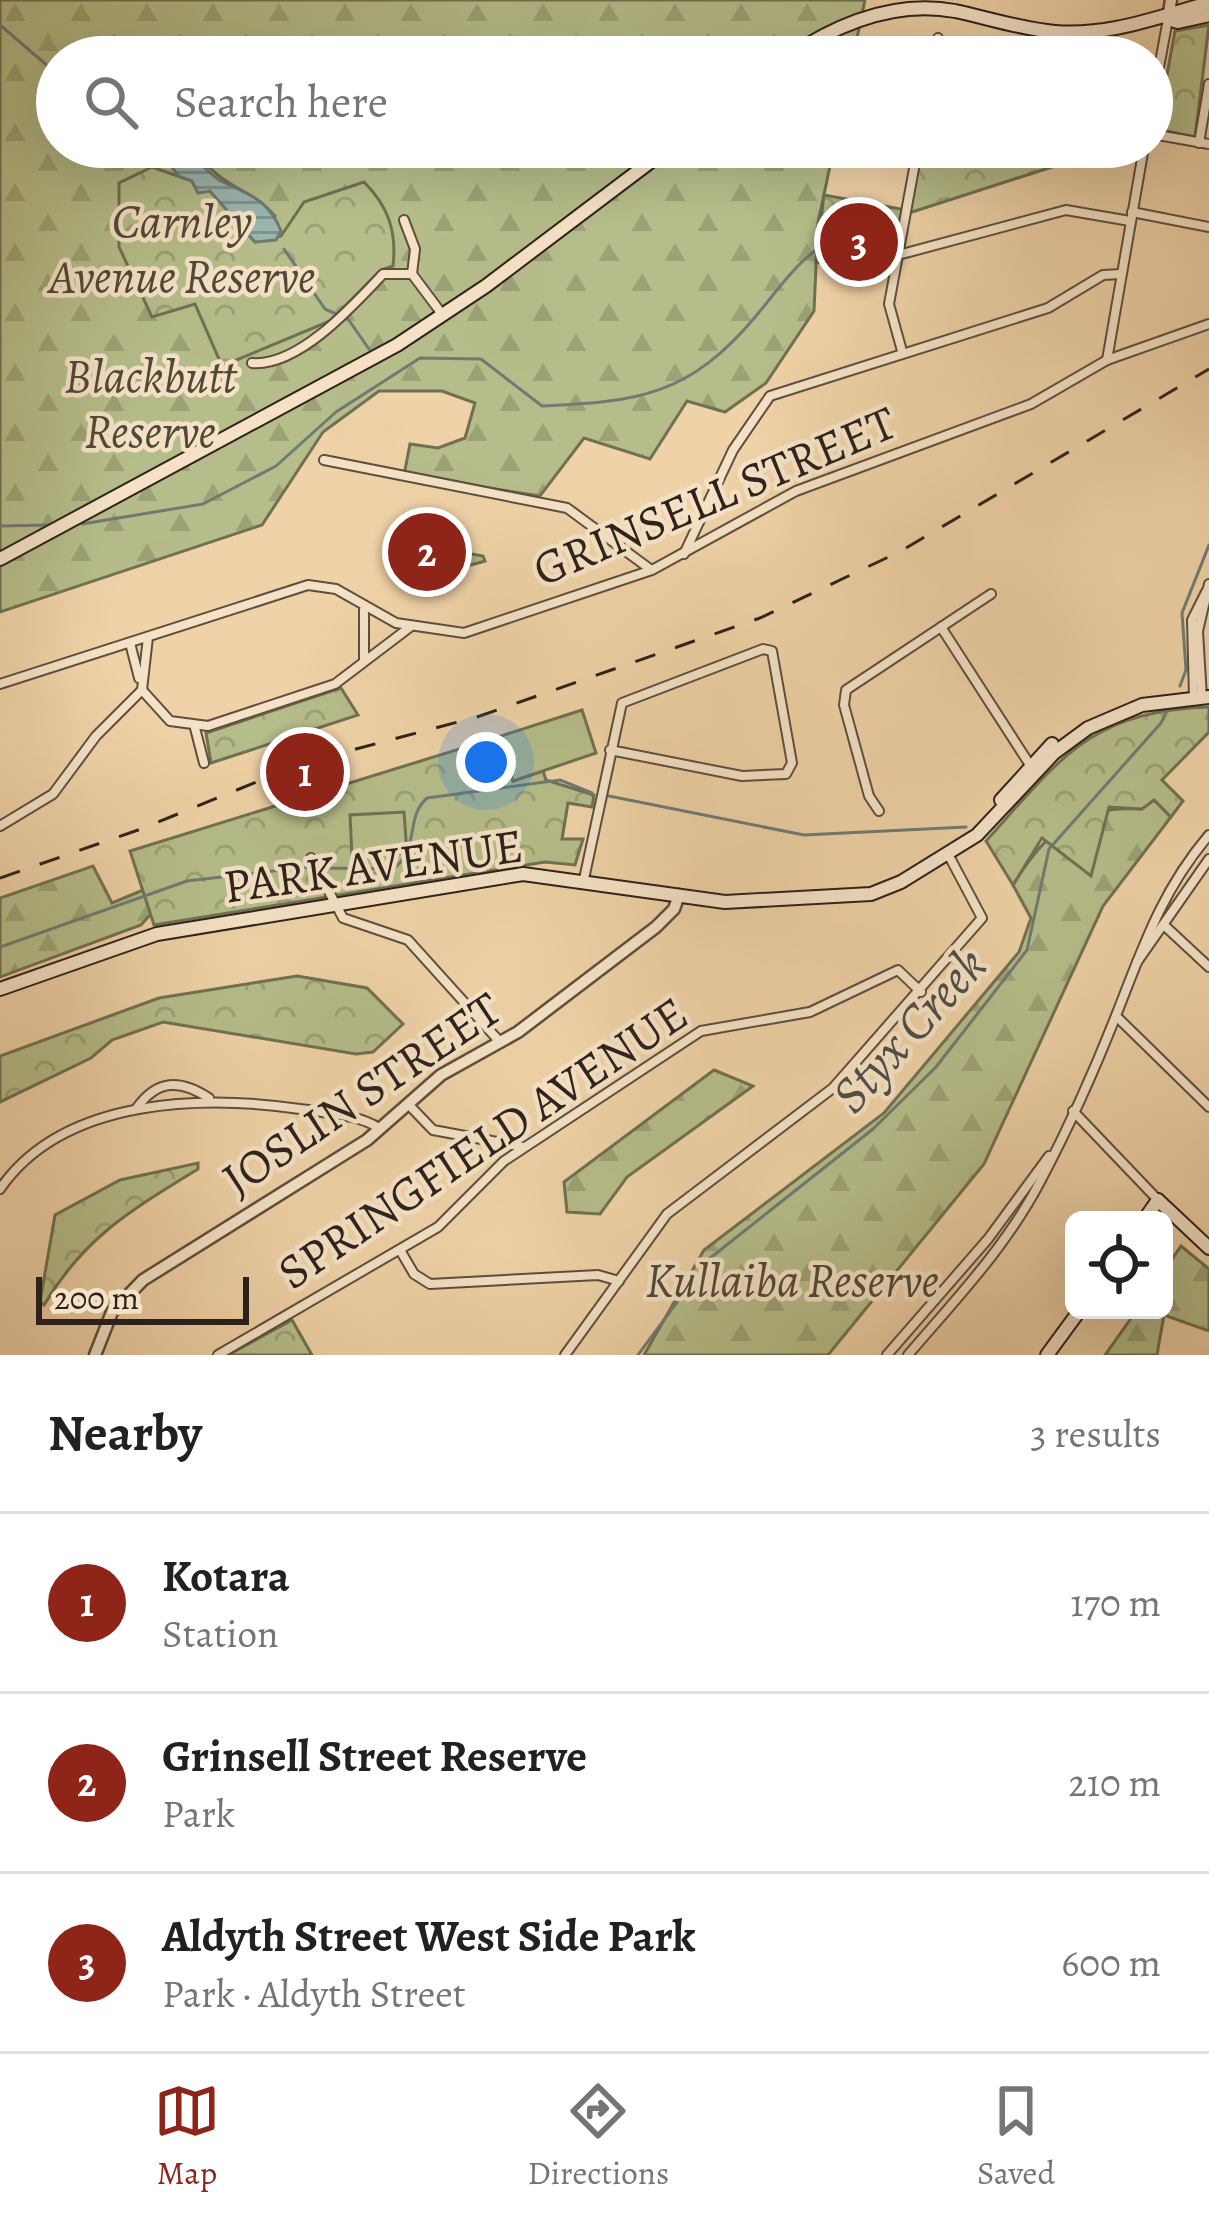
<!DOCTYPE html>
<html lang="en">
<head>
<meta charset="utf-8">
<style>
  :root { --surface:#fff; --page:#f6f6f6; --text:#202124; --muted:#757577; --line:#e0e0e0; --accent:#8f2418 }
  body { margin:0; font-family:Alegreya,serif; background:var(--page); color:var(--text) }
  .controls { position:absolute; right:36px; bottom:36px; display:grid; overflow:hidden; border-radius:18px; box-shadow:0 12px 48px #0002 }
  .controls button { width:108px; height:108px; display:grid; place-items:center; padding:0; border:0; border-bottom:3px solid var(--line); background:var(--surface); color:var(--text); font:60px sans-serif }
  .scale { position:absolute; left:36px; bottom:30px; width:213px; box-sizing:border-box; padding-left:12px; border:6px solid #2d221b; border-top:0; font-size:33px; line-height:42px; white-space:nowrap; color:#2d221b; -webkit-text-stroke:9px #f5e2c6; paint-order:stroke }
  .you { position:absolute; left:486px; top:762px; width:42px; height:42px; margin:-30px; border:9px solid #fff; border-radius:50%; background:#1a73e8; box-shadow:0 0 0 18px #1a73e833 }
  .badge { display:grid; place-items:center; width:78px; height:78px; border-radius:50%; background:var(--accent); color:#fff; font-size:39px; font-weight:700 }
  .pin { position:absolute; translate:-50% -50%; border:6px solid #fff; box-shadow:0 3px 12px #0006 }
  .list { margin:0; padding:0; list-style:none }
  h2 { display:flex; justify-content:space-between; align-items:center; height:156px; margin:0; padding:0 48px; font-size:51px }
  h2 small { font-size:39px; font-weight:400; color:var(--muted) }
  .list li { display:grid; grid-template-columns:78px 1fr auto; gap:36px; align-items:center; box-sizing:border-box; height:180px; padding:0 48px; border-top:3px solid var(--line) }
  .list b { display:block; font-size:45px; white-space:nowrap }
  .list p { margin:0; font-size:39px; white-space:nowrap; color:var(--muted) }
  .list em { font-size:39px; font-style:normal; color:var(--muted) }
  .icon { flex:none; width:66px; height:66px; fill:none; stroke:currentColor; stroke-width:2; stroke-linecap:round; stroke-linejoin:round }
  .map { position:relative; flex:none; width:1209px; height:1355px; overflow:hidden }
  .search { position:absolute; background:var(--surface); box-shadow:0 12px 48px #0002; left:36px; right:36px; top:36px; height:132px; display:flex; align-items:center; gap:30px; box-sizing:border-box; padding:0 42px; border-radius:66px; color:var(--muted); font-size:45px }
  .sheet { height:696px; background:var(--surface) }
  nav { display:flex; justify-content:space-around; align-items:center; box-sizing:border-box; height:168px; border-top:3px solid var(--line); background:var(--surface); font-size:33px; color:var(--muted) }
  nav a { display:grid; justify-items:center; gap:6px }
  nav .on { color:var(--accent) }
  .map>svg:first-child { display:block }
</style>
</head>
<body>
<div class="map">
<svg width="1209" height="1355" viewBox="0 0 1209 1355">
  <defs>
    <pattern id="forest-firs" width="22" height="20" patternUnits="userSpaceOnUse" patternTransform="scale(3)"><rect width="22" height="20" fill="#b5bd8a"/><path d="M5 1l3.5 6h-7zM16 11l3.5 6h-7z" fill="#9ca276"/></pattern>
    <pattern id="park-crowns" width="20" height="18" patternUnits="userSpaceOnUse" patternTransform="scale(3)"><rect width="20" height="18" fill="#b5bd8a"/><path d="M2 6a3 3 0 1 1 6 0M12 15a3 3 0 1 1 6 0" fill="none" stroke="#9ca276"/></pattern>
    <pattern id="water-rules" width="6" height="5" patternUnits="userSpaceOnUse" patternTransform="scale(3)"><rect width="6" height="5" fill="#9bb6ae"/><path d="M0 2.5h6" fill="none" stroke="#7f948d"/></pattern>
  </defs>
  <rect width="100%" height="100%" fill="#efd2a7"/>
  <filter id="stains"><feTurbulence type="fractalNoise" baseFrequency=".00167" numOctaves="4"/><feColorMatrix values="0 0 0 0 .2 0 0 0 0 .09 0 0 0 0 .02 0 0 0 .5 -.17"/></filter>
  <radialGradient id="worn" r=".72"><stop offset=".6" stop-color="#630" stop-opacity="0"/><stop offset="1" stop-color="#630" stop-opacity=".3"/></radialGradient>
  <g fill="url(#forest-firs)" stroke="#717052" stroke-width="3" fill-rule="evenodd">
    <path d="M0,0h865l-12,57h-796v90h777l-16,76 -4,88 -48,72 -41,29 -38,-11 -37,58 -66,-21 -44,58 -136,-21 6,-31 28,4 27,-10 10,-35 -33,-12h-63l-56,41 -61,93 -262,87zM206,163c18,24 48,28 69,53l-24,18c-28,-19 -40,-38 -45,-71z"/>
    <path d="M1154,800l17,17 -68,89 -119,258 -156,191h-184l60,-105 180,-137 135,-161 12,-34 -18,-33c32,-53 63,-80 128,-76z"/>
    <path d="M93,866l19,37 36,-15 17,10 -24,27 -141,52v-79z"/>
    <path d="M714,1070l39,16 -126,91 -27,37 -33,-2 -3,-30z"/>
    <path d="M1181,1246l28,23v62l-45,-16 -7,40h-52l32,-45h27v-39z"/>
  </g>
  <g fill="url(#park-crowns)" stroke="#717052" stroke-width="3">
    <path d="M1209,25l-14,112 -38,-8 18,-98z"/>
    <path d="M918,147h68l67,12 -1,8 -146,47 -12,62 -78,-14 8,-67 82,15z"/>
    <path d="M152,167l40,14 6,11 12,-1 45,51 26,-6 23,-34 60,-20c24,24 33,49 29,84l-12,4 -51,51 -108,45 -27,-62 -43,13 -33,-70v-64z"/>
    <path d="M388,539l95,17 2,5c-36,12 -66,8 -99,-12z"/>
    <path d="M341,688l17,27 -147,48 -5,-30z"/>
    <path d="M1209,707v25l-47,48 21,21 -12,16 -17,-17 -12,9 -33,-2 -18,69 -49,-38 -29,47 -27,-44c74,-82 104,-130 223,-134z"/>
    <path d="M498,737l15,44 30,-10 3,9 48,15 -2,12 -24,-4 -6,36h21l-8,26 -30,-3 -391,63 -24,-74z"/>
    <path d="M297,976l70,12 36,36 -30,28 -17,2 -193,-32 -51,18 -21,18 -91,44v-46l159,-58z"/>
    <path d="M198,1163v6c-66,41 -113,67 -154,136l-4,-3 15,-87 65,-35z"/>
    <path d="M292,1320l20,35h-84z"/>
  </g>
  <g fill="#b5bd8a" stroke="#717052" stroke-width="3">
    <path d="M582,710l14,43 -83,28 -15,-44z"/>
    <path d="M404,812l3,41 -55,3 -2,-41z"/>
  </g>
  <path fill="url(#water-rules)" stroke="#6f7b73" stroke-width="3" d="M185,153c15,7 25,23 38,29 27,13 46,18 58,49l-5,9 -21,2 -45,-51 -12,2 -6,-12 -14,-5 -10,-16z"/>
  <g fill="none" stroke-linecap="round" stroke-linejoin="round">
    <g stroke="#6f7b73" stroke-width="3">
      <path d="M0,25l57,49"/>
      <path d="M154,147l17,14"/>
      <path d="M284,249l41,60 23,10 21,30"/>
      <path d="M82,524l121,-20 73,-38 60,-54 84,-54 61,1 61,47c97,-4 148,-11 214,-90 25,-30 44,-60 79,-78"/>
      <path d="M0,526l49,-1"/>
      <path d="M1180,686l6,-16 -4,-57 27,-68"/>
      <path d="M609,796l195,39 162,-8"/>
      <path d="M322,868l71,1c27,-20 12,-52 34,-71l133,-18 32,13"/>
      <path d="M0,947l187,-66 121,-14"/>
      <path d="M638,1355l71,-96 164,-130 63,-62 91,-117 22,-101 112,-126 8,-16"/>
    </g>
    <defs>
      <g id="minor">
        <path d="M935,57l3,-19"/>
        <path d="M1152,105l16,-86"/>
        <path d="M1152,134l57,10"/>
        <path d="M1199,143l10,-59"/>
        <path d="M1132,212l77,15"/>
        <path d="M404,220l11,29 -3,25"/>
        <path d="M898,255l168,-45 64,11"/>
        <path d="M902,351l-13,-47 29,-157"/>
        <path d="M1107,360l37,-213"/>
        <path d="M252,363c46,4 101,-57 131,-89h29l30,40"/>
        <path d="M324,460l243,48 83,61"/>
        <path d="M684,554l49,-104 37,-54 278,-88 55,-33 18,-1"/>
        <path d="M364,610v51"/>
        <path d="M941,627l89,138"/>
        <path d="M130,643l9,35"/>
        <path d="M0,684l308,-99 28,4 60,34 68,10 188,-63 144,-79 235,-87 76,-44 102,-36"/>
        <path d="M142,690l28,31 38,5 127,-42 75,-57"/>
        <path d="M1194,698l-2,-78 14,-28"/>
        <path d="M1202,698l-4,-67 11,-47"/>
        <path d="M195,728l9,35"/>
        <path d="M879,811l-10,-15 -25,-91 2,-15 145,-96"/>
        <path d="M0,826l53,-32 43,-58 46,-46 6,-53"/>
        <path d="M311,858l32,60 65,22 92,102"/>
        <path d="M584,879l38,-176 141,-54 9,2 20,112 -6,11 -44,2 -132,-26"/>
        <path d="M1166,927l43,40"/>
        <path d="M1137,962l72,-103"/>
        <path d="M1116,1016l93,91"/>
        <path d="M408,1104l25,26 91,17"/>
        <path d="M136,1109c21,-30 44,-30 73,-11"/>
        <path d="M1073,1111l85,89"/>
        <path d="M0,1189c65,-94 209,-94 308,-79 24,4 51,5 71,18"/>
        <path d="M400,1250l14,24 16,10 168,-9 21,6"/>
        <path d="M218,1355l220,-128 66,-66 197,-130 109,-19 88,-42 23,22"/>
        <path d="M565,1355l102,-141 166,-126 149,-170 -34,-64"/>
        <path d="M887,1355l101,-116 61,-83"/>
        <path d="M908,1355c48,-56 99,-109 133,-175 28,-53 54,-111 76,-167 26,-66 45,-123 92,-178"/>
      </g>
      <g id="tertiary">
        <path d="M1168,19l3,-19"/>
        <path d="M95,1355l17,-43 31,-32 224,-140 74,-65 77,-43 138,-105 18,-18 5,-14"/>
      </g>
      <g id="secondary">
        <path d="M1168,19l10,3 31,-7"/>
        <path d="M788,57c49,-33 107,-57 167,-46 33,7 66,18 100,21 56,4 102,-15 154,-29"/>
        <path d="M0,559l397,-214 89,-59 184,-139"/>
        <path d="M1001,800l51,-56"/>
        <path d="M0,989l157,-55 366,-60 202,28 146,-8 30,-12 76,-47 77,-82 34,-25 54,-23 67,-8"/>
        <path d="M1144,1220l14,-20 51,48"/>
        <path d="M1047,1355l33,-45"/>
      </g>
    </defs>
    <use href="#minor" stroke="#5e4e3e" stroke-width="12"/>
    <use href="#tertiary" stroke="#5e4e3e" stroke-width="15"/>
    <use href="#secondary" stroke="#2d221b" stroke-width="16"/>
    <use href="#minor" stroke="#f5e2c6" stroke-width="8"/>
    <use href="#tertiary" stroke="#f5e2c6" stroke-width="10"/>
    <use href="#secondary" stroke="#f5e2c6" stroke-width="12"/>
    <path stroke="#2d221b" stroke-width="3" stroke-dasharray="21 21" stroke-linecap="butt" d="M0,878l141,-49 162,-66 174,-46 283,-99 141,-67 308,-182"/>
  </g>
  <g text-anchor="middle" stroke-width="9" stroke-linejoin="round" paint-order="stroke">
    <g font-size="48" font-style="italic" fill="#4f4937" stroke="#f5e2c6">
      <text x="182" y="237">Carnley<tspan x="182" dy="55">Avenue Reserve</tspan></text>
      <text x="150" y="392">Blackbutt<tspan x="150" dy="55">Reserve</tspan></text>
      <text x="792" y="1296">Kullaiba Reserve</text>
    </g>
    <g font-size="48" fill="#2d221b" stroke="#f5e2c6">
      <text transform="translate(714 495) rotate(-23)" y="17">GRINSELL STREET</text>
      <text transform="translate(373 865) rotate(-8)" y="17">PARK AVENUE</text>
      <text transform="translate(361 1093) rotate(-34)" y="17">JOSLIN STREET</text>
      <text transform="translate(482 1142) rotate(-34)" y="17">SPRINGFIELD AVENUE</text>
    </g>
    <g font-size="51" font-style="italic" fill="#4e4e47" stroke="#f5e2c6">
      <text transform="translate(908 1029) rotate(-48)" y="18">Styx Creek</text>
    </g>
  </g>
  <rect width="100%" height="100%" filter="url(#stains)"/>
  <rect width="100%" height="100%" fill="url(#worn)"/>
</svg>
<div class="controls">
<button><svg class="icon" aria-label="locate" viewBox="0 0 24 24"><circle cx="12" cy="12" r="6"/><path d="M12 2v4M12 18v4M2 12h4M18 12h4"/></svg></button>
</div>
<div class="scale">200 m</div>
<div class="you"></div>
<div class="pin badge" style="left:305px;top:772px">1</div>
<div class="pin badge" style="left:427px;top:552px">2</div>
<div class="pin badge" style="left:859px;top:242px">3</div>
<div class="search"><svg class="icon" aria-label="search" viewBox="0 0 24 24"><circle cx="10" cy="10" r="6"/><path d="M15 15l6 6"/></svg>Search here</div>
</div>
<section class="sheet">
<h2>Nearby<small>3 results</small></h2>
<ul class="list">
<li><span class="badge">1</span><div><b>Kotara</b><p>Station</p></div><em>170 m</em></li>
<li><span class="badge">2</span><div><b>Grinsell Street Reserve</b><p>Park</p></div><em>210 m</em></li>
<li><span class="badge">3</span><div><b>Aldyth Street West Side Park</b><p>Park · Aldyth Street</p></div><em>600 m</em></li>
</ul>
</section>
<nav>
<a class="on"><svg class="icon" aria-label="map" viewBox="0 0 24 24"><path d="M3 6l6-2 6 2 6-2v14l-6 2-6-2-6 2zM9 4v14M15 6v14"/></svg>Map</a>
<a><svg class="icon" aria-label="directions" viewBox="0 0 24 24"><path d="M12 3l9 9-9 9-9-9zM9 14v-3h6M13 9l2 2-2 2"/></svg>Directions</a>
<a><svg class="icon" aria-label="saved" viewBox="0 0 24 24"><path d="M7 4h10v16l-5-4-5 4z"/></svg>Saved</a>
</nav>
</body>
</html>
